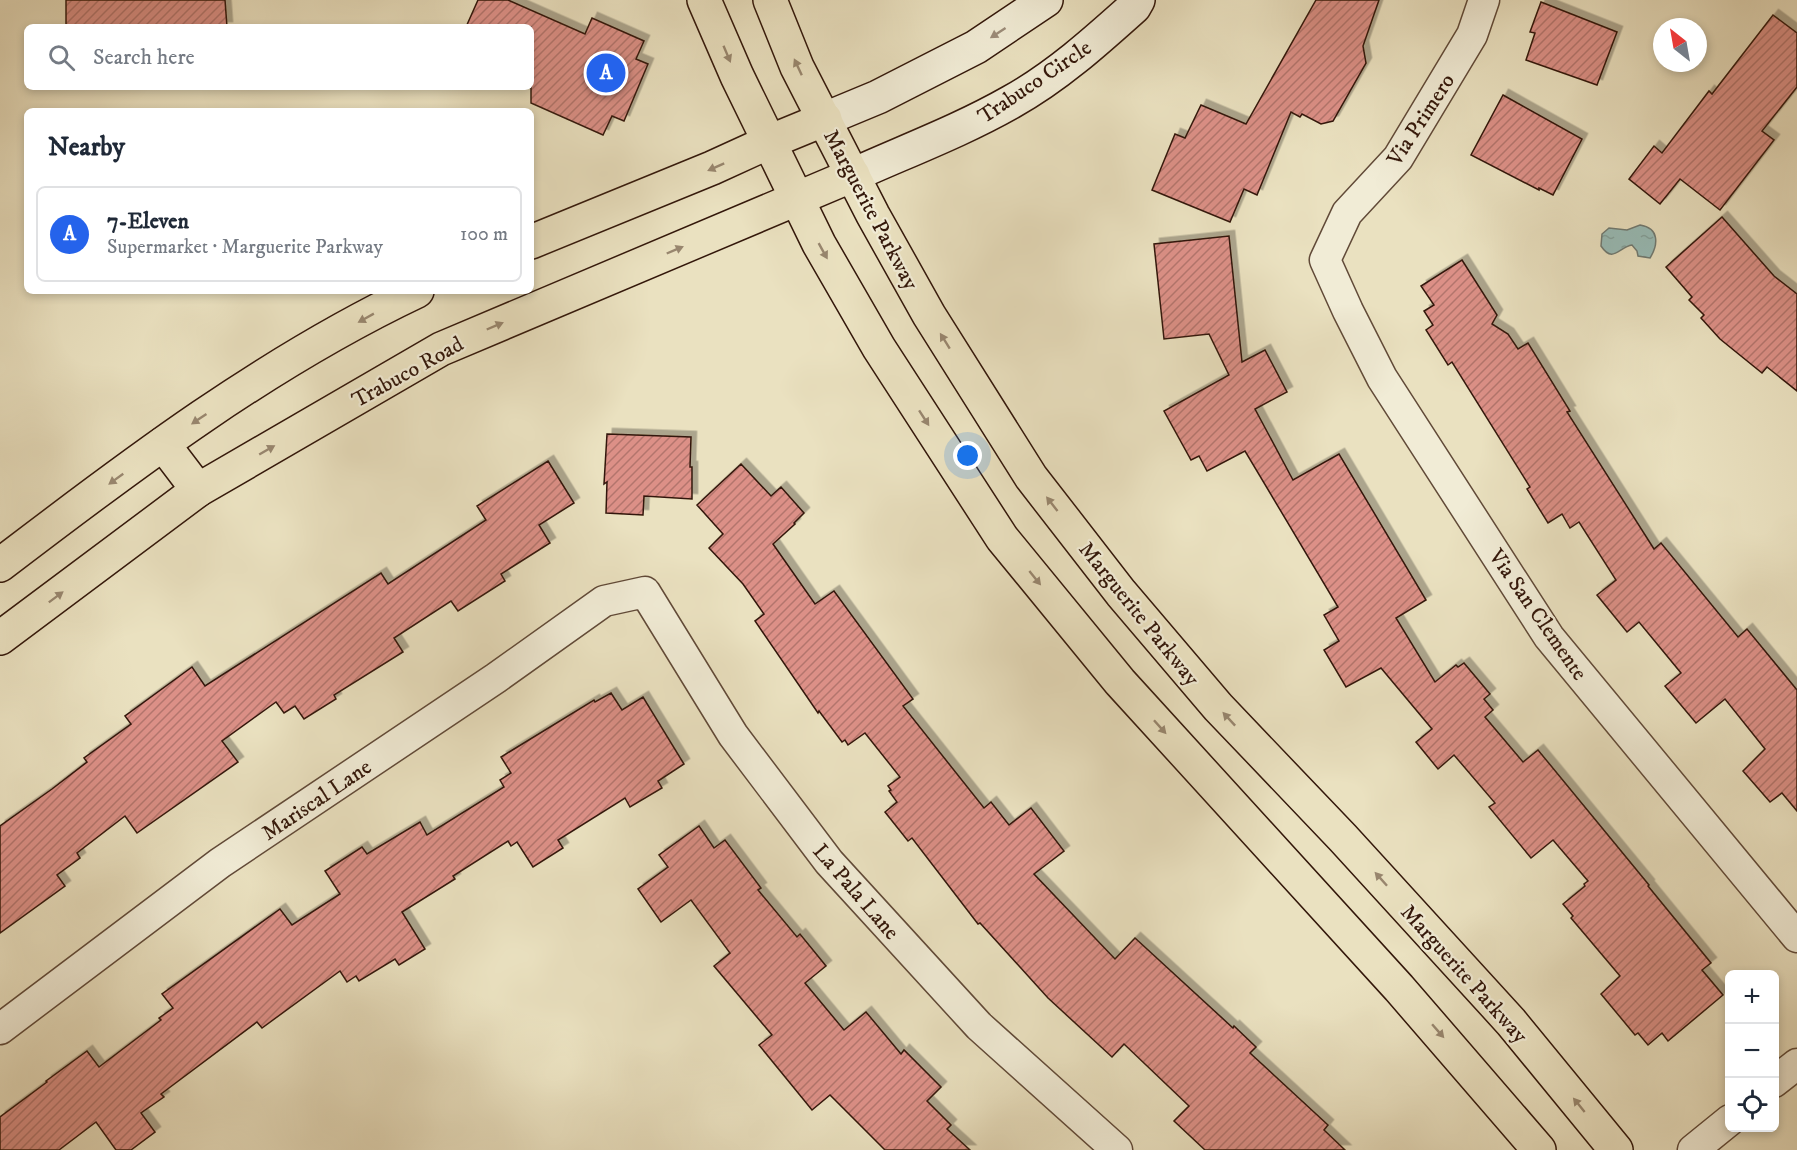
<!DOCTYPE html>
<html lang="en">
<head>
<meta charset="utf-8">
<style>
  :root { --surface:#fff; --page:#f2f2f3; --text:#1f2937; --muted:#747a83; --line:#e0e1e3; --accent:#2563eb }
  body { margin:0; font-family:"IM FELL DW Pica",serif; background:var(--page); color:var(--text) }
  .controls { position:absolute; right:18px; bottom:18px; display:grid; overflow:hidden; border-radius:9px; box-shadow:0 3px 9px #0003 }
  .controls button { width:54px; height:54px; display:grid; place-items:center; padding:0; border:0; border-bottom:2px solid var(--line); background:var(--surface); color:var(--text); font:30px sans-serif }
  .compass { position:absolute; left:1653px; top:18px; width:54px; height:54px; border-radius:50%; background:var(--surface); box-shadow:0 3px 9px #0003; rotate:329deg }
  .you { position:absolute; left:968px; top:456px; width:21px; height:21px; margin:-15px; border:4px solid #fff; border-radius:50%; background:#1a73e8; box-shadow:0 0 0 9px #1a73e833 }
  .badge { display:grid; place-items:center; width:39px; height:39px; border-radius:50%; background:var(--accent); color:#fff; font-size:20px; font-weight:700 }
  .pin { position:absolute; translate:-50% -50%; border:3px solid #fff; box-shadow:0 2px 6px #0006 }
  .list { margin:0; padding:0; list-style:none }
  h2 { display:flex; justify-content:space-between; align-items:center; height:78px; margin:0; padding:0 24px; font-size:26px }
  h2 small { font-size:20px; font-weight:400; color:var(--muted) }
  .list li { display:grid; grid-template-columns:39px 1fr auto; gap:18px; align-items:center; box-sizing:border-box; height:96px; margin:0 12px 12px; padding:0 12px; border:2px solid var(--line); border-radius:9px }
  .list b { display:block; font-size:22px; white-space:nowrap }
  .list p { margin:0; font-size:20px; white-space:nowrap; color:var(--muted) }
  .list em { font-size:20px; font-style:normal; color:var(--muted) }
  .icon { flex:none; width:33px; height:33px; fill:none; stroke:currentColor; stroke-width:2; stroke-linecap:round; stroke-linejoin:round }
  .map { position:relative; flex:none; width:1797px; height:1150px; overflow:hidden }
  .search { position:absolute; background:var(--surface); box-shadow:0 3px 9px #0003; left:24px; top:24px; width:510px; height:66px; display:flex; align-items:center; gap:15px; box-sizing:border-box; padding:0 21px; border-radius:9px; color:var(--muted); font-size:22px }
  .panel { position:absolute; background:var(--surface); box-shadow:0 3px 9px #0003; left:24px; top:108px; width:510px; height:186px; border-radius:9px }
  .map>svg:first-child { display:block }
</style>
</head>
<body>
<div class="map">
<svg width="1797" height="1150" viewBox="0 0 1797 1150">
  <defs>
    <pattern id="water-ripples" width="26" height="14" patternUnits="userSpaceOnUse" patternTransform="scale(1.5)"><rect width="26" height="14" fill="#98bcb7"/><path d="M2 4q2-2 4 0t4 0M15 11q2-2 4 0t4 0" fill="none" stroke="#83a19c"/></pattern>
    <pattern id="building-hatch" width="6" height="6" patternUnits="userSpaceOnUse" patternTransform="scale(1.5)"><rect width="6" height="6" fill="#dc9087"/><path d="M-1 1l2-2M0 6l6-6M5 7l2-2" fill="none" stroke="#b3756d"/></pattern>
    <filter id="shadow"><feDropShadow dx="5.5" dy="-5.5" stdDeviation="0" flood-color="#0004"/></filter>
  </defs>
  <rect width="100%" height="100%" fill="#eae1c0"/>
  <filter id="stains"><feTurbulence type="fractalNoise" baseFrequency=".00333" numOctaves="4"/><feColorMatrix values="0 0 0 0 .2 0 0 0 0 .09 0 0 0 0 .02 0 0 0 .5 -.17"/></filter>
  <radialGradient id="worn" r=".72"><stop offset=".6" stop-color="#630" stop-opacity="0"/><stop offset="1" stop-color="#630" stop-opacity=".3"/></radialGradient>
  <path fill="url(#water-ripples)" stroke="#707a72" stroke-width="1.5" d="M1640,225c20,3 18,20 10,33l-12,-2 -1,-5 -5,-6c-13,2 -19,19 -31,1l1,-12 7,-6 18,2z"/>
  <g fill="url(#building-hatch)" stroke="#33170a" stroke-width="1.5" filter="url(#shadow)">
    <path d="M66,0h159l2,27h-161z"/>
    <path d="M478,0h30l77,34 7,-16 52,23 -8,18 12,5 -24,57 -12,-5 -9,19 -72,-32v-76h-65z"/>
    <path d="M1316,0h63l-16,46 3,17 -33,58 -12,3 -19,-10 -2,3 -9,-5 -34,83 -13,-6 -14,33 -78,-32 23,-56 10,4 16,-33 45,19z"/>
    <path d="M1541,2l76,30 -20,53 -71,-25 9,-27 -5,-1z"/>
    <path d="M1773,15l24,18v54l-35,44 12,9 -54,70 -40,-31 -20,25 -31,-25 25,-33 8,7 47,-62 3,3z"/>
    <path d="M1503,95l79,44 -29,56 -14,-7v2l-68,-35z"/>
    <path d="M1722,217l52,59 23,18v97l-30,-24 -5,6 -42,-34 -19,-21 3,-3 -15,-15 3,-3 -26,-30z"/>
    <path d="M1229,236l13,126 23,-12 22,42 -32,17 38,71 46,-26 87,146 -30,18 39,64 21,-17 2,2 6,-4 26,31 -6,5 9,11 -8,7 38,45 15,-12 111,135 -1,1 63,77 -9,7 21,25 -55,46 -6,-8 -14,12 -10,-12 -3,2 -34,-41 19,-18 -49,-58 2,-2 -10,-12 22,-18 -1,-2 4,-3 -35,-41 -22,18 -42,-51 6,-4 -41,-48 -16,14 -22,-27 16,-13 -51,-61 -35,19 -22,-37 15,-9 -15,-26 14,-8 -93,-156 -38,20 -8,-15 -8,4 -27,-49 65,-36 -20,-41 -45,5 -10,-95z"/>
    <path d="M1462,260l35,55 -5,9 16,10 10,15 10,-6 42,68 -3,1 87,137 7,-6 77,94 9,-8 50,61v121l-15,-18 -12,9 -27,-31 22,-22 -40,-50 -29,24 -31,-37 16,-13 -42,-51 -12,10 -30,-37 19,-15 -37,-58 -9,6 -8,-14 -14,9 -21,-34 3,-2 -78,-125 -4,3 -22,-35 7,-5 -9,-14 10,-6 -13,-19z"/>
    <path d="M607,434l84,3 -1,30h2v32l-48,-3 -1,19 -37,-2 1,-31 -3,2z"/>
    <path d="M548,461l26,42 -35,22 11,18 -49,31 4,7 -47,30 -7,-10 -57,37 9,14 -69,43 2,4 -32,20 -9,-13 -11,7 -8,-11 -54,39 16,21 -101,71 -12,-17 -48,37 3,5 -23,17 8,11 -65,47v-107l52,-37 35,-27 -3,-4 47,-34 -6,-8 67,-49 13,19 176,-113 7,11 98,-64 -9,-14z"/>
    <path d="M741,464l30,32 10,-9 23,26 -10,10 1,1 -22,20 42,60 19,-13 79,108 -10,7 81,102 7,-6 18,23 22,-17 33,43 -30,23 81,85 20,-21 98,90 1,-2 22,21 -6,6 78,72 -4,5 21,20h-140l-31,-29 15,-15 -65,-62 -12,13 -64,-59 -68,-75 -2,1 -66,-86 -4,3 -23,-29 12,-10 -8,-11 2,-1 -3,-4 12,-9 -35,-44 -17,12 -3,-5 -3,2 -23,-31 -1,2 -63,-92 9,-7 -21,-30 -34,-36 14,-14 -26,-29z"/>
    <path d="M611,693l11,17 21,-13 41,67 -26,17 4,7 -32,19 -5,-9 -67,42 5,8 -30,19 -16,-25 -6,4 -3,-5 -55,35 2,3 -53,33 23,37 -26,16 -4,-6 -36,22 -3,-5 -9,6 -7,-11 -78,57 -5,-6 -96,72 3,3 -23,16 14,19 -24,18h-15l-20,-28 -37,28h-59v-33l47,-35 -1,-1 41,-30 12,16 62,-47 -2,-2 14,-10 -11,-14 118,-85 12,16 48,-31 -15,-23 37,-24 5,7 53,-32 7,13 77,-48 -4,-7 11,-7 -10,-16 93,-57 1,2z"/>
    <path d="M699,826l15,22 11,-8 36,48 -3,2 39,47 3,-3 26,32 -21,17 39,47 22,-18 35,42 3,-4 37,37 -14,14 24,24 -4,4 23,21h-85l-55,-55 -18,15 -53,-65 13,-10 -58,-69 16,-13 -39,-53 -30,22 -23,-33 30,-22 -9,-12z"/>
  </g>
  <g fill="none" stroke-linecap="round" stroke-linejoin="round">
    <defs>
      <g id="street">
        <path d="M1484,0l-12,35 -74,123 -51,55 -22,47 23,51 34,67 167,259 248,300"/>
        <path d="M0,1029l220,-166 276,-185 108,-77 41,-9 88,143 96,127 150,164 138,124"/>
        <path d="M1774,1082l23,-18"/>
        <path d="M1693,1150l37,-30"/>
      </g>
      <g id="secondary">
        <path d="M825,119l53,-22 98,-50 70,-47"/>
        <path d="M853,175c53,-24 107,-44 158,-73 45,-25 84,-60 123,-95l4,-7"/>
      </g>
      <g id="primary">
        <path d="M704,0l33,76 82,168 60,104 123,190 118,144 279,306 140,162"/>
        <path d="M770,0l27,67 76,148 56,100 102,162 90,116 97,114 125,131 168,184 105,128"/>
        <path d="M531,242l181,-74 57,-26 56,-23"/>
        <path d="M163,444l35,46"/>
        <path d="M0,565c132,-101 267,-203 417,-274"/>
        <path d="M0,638l198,-148 243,-141 412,-174"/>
      </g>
    </defs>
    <use href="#street" stroke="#614a38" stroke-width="33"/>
    <use href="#secondary" stroke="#33170a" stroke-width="36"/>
    <use href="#primary" stroke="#33170a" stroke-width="36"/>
    <use href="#street" stroke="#f1ecd6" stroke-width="30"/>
    <use href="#secondary" stroke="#f1ecd6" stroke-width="33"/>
    <use href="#primary" stroke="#eae1c0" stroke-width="33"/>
  </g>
  <defs><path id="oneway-solid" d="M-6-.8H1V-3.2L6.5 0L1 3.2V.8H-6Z" transform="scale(1.5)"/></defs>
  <use fill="#9c8c7a" href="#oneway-solid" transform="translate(998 33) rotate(147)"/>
  <g fill="#98866e">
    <use href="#oneway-solid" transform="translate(727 54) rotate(67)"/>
    <use href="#oneway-solid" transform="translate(798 67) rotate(-115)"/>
    <use href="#oneway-solid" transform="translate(716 167) rotate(156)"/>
    <use href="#oneway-solid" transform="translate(675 250) rotate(-23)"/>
    <use href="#oneway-solid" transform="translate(823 251) rotate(61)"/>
    <use href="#oneway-solid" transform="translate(366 318) rotate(151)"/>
    <use href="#oneway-solid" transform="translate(495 326) rotate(-23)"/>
    <use href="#oneway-solid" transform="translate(945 341) rotate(-122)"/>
    <use href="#oneway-solid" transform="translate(924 418) rotate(57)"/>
    <use href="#oneway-solid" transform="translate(199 419) rotate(146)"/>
    <use href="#oneway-solid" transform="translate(267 450) rotate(-30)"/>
    <use href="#oneway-solid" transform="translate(116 479) rotate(144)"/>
    <use href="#oneway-solid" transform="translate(1052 504) rotate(-128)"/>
    <use href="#oneway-solid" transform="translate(1035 578) rotate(51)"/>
    <use href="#oneway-solid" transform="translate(56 597) rotate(-37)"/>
    <use href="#oneway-solid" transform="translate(1229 719) rotate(-133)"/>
    <use href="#oneway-solid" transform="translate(1160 727) rotate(48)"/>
    <use href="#oneway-solid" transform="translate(1381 879) rotate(-132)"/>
    <use href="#oneway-solid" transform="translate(1438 1031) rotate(49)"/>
    <use href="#oneway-solid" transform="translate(1579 1105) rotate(-129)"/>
  </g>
  <g text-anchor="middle" stroke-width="4.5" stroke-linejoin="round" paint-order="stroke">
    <g font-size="22" fill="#33170a" stroke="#f1ecd6">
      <text transform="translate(1034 81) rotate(-34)" y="8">Trabuco Circle</text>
      <text transform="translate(1420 119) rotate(-57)" y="8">Via Primero</text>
      <text transform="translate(872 209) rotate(62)" y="8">Marguerite Parkway</text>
      <text transform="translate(407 371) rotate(-29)" y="8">Trabuco Road</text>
      <text transform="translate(1140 613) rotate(51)" y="8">Marguerite Parkway</text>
      <text transform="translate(1539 614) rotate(55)" y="8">Via San Clemente</text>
      <text transform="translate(316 799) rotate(-34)" y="8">Mariscal Lane</text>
      <text transform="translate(857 891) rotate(49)" y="8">La Pala Lane</text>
      <text transform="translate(1465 973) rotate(48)" y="8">Marguerite Parkway</text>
    </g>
  </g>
  <rect width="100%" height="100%" filter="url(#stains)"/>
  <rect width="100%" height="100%" fill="url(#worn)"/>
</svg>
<div class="controls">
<button>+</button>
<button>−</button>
<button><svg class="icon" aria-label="locate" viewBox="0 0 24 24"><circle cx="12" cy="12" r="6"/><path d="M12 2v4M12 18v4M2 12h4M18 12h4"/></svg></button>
</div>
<svg class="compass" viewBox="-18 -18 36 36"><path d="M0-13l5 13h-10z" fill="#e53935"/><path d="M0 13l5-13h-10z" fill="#747a83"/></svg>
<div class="you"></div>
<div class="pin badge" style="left:606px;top:73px">A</div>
<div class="search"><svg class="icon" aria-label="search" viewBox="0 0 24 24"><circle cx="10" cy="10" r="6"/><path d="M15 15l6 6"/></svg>Search here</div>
<section class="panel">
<h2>Nearby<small></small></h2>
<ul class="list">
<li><span class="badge">A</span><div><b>7-Eleven</b><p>Supermarket · Marguerite Parkway</p></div><em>100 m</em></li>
</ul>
</section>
</div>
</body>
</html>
